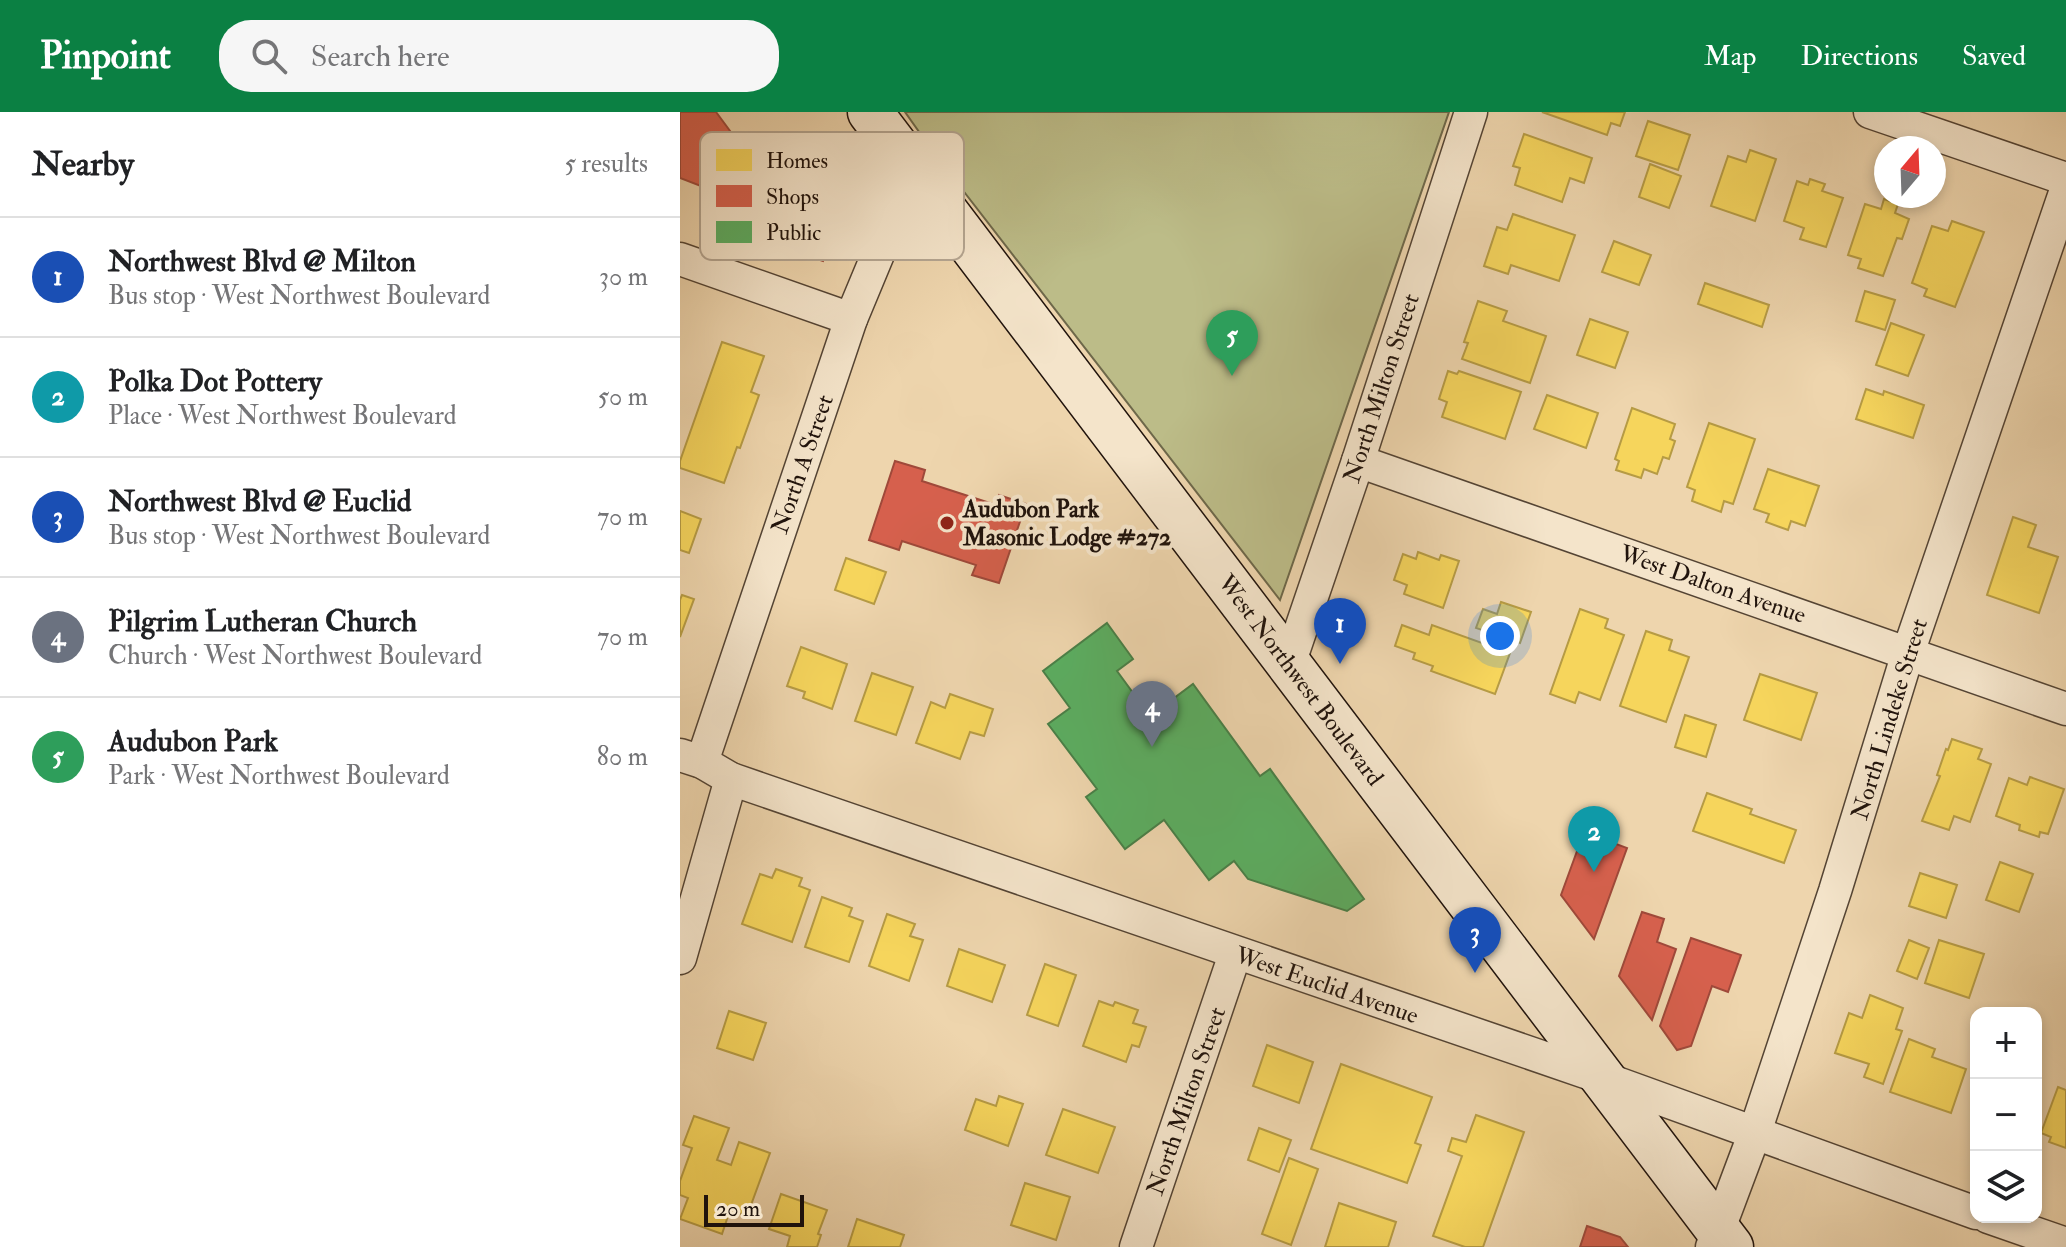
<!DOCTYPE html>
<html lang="en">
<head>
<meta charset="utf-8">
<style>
  :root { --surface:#fff; --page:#f6f6f6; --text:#202124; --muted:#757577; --line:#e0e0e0; --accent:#0b8043 }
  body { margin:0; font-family:"IM FELL Double Pica",serif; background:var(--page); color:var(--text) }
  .controls { position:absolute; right:24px; bottom:24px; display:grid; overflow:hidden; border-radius:16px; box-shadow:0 4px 12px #0003 }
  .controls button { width:72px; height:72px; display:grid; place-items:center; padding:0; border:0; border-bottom:2px solid var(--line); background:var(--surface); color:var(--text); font:40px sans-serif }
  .compass { position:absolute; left:1194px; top:24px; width:72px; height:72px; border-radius:50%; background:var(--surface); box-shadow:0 4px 12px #0003; rotate:19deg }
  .scale { position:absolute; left:24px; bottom:20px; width:100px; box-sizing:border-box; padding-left:8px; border:4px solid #20130c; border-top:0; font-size:22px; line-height:28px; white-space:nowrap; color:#20130c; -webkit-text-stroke:6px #f4e4ca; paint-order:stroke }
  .you { position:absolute; left:820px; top:524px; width:28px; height:28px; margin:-20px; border:6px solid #fff; border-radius:50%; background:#1a73e8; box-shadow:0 0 0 12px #1a73e833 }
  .badge { display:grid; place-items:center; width:52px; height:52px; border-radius:50%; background:var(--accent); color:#fff; font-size:26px; font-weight:700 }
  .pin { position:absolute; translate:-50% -66px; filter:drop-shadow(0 2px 4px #0008) }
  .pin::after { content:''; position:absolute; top:42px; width:28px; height:24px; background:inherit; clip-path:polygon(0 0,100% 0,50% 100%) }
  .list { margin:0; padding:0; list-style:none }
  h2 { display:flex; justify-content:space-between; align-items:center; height:104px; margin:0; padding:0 32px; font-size:34px }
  h2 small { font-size:26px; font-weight:400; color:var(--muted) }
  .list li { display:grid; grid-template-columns:52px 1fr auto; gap:24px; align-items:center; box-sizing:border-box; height:120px; padding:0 32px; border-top:2px solid var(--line) }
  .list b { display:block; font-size:30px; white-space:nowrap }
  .list p { margin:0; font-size:26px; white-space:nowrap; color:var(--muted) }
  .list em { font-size:26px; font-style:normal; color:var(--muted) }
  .icon { flex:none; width:44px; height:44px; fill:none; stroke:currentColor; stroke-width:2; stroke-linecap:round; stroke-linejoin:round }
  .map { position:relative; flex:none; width:1386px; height:1135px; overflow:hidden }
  header { display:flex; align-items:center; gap:48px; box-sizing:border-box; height:112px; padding:0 40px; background:var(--accent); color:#fff }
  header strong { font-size:38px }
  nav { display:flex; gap:44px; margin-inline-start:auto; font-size:28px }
  .search { width:560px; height:72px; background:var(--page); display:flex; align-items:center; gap:20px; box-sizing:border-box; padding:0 28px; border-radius:32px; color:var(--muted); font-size:30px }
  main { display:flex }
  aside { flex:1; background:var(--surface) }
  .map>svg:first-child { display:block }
</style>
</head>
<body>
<header>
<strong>Pinpoint</strong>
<div class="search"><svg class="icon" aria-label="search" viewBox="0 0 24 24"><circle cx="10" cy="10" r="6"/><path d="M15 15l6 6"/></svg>Search here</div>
<nav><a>Map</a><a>Directions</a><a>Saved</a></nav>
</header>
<main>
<aside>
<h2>Nearby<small>5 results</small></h2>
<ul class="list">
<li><span class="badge" style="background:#1a4fb4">1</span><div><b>Northwest Blvd @ Milton</b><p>Bus stop · West Northwest Boulevard</p></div><em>30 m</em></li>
<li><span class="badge" style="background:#0f9aa8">2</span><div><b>Polka Dot Pottery</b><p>Place · West Northwest Boulevard</p></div><em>50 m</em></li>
<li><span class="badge" style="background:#1a4fb4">3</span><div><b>Northwest Blvd @ Euclid</b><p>Bus stop · West Northwest Boulevard</p></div><em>70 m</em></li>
<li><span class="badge" style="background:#6b7280">4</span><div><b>Pilgrim Lutheran Church</b><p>Church · West Northwest Boulevard</p></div><em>70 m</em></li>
<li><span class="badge" style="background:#2e9e5b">5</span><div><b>Audubon Park</b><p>Park · West Northwest Boulevard</p></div><em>80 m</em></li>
</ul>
</aside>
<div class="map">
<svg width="1386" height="1135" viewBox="0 0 1386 1135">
  <rect width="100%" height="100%" fill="#eed5ad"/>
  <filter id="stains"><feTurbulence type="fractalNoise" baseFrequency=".0025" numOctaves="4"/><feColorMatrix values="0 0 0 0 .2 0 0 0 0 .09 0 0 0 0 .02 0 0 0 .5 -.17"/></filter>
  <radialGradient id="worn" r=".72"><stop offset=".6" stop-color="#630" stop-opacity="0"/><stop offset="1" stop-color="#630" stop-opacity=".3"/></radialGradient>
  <path fill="#bcbc88" stroke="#6e684a" stroke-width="2" d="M225,0h544l-169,488 -346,-447z"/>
  <g fill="#f6d55c" stroke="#b69b44" stroke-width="2">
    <path d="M862,0h83l-5,14 -9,-3 -4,12z"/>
    <path d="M968,9l42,14 -12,35 -42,-14z"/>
    <path d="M844,22l68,24 -8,25 -14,-5 -8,24 -47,-17 5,-17 -7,-2z"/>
    <path d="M1070,38l26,9 -21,62 -44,-15 17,-50 18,6z"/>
    <path d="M970,52l31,12 -12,32 -30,-11z"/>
    <path d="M1130,67l15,5 -3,7 21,7 -17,49 -26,-8 4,-11 -20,-7 13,-40 11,4z"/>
    <path d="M1204,87l14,5 -3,9 14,6 -7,20 -5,-1 -14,38 -25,-8 3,-9 -13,-4 17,-51 16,5z"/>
    <path d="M833,102l62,21 -16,46 -48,-16 -3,9 -24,-8 13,-39 10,3z"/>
    <path d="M1272,109l32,11 -29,75 -31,-11 3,-7 -15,-6 20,-57 16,5z"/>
    <path d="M934,129l37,14 -12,30 -37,-13z"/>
    <path d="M1025,171l64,22 -7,22 -64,-23z"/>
    <path d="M1185,179l30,9 -10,30 -29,-9z"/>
    <path d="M798,189l29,10 -4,10 43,15 -16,47 -68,-24 6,-16 -4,-1z"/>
    <path d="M910,207l38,13 -13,36 -38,-13z"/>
    <path d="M1211,211l33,12 -16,41 -32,-11z"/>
    <path d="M42,230l42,14 -13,36 8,3 -19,53 -3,-1 -13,36 -44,-15v-7z"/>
    <path d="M768,259l9,3 2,-3 62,21 -16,47 -63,-22 5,-15 -8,-3z"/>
    <path d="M1186,277l17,6 1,-4 40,14 -11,33 -57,-19z"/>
    <path d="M867,283l51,18 -12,35 -52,-19z"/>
    <path d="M952,296l43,16 -5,15 5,2 -6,18 -6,-2 -6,17 -13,-5 -3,9 -25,-8 3,-9 -4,-2z"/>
    <path d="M1029,311l46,16 -22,65 -9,-3 -3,11 -29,-11 3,-11 -8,-3z"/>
    <path d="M1088,357l51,17 -14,40 -14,-5 -3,9 -22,-8 3,-8 -15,-5z"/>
    <path d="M0,399l21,8 -12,34 -9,-3z"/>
    <path d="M1333,405l23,8 -8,22 30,10 -19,56 -52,-18z"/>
    <path d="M738,440l21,8 2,-5 18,6 -16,47 -39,-14 3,-9 -13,-5 9,-26 13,5z"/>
    <path d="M166,446l40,14 -12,32 -39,-14z"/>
    <path d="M2,483l12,4 -14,38v-37z"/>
    <path d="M821,490l30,10 -11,31 -44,-15 7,-19 14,5z"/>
    <path d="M900,497l28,10 -3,9 19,7 -24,65 -21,-8 -4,11 -25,-9z"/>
    <path d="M722,513l27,10 3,-10 78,28 -15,41 -64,-23 2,-5 -20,-7 2,-6 -20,-7z"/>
    <path d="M966,519l26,9 -3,10 20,7 -23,65 -46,-16z"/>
    <path d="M121,535l46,17 -15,45 -29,-11 2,-6 -18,-6z"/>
    <path d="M192,561l41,14 -17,48 -41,-14z"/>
    <path d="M1080,562l57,19 -16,47 -57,-20z"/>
    <path d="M270,582l43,15 -9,27 -14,-4 -10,27 -44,-16 15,-41 14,6z"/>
    <path d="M1005,603l31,10 -10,32 -31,-10z"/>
    <path d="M1272,627l30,10 -4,10 13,5 -21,58 -16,-6 -5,14 -27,-9 18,-45 -3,-1 9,-26 2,1z"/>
    <path d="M1350,665l34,12 -16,45 -8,-2 -1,5 -20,-7 1,-5 -24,-9 13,-38 18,7z"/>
    <path d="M1027,681l45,16 -2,5 46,16 -12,33 -91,-32z"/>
    <path d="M1320,750l33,12 -14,38 -33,-12z"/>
    <path d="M96,757l26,9 -3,8 11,4 -18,52 -50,-18 18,-50 12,4z"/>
    <path d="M1240,761l37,12 -11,33 -37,-12z"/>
    <path d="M142,785l30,11 -3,8 14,5 -14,41 -44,-15z"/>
    <path d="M207,802l28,10 -5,12 13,4 -14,41 -40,-15z"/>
    <path d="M1229,828l20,8 -12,31 -20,-8z"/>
    <path d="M1259,828l45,14 -15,44 -44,-15z"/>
    <path d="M279,837l46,16 -13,37 -45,-16z"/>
    <path d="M365,852l31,11 -18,51 -31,-11z"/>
    <path d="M1190,883l33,13 -7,21 6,2 -19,53 -19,-7 5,-13 -34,-11 14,-40 13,5z"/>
    <path d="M419,889l14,5 2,-4 23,8 -5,13 13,4 -7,20 -7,-2 -6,17 -43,-16z"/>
    <path d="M49,899l37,12 -13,37 -36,-12z"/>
    <path d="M1229,927l26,10 -3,8 34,12 -15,44 -61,-21z"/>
    <path d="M587,933l46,17 -14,41 -46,-17z"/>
    <path d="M661,952l91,33 -17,46 6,2 -14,38 -96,-34z"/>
    <path d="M1378,975l8,3v58l-17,-6 2,-5 -10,-4z"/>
    <path d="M319,984l24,8 -15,42 -43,-16 11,-31 20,7z"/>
    <path d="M383,997l52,18 -17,46 -52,-18z"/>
    <path d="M796,1003l48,17 -41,115h-18l-32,-11 29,-80 -14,-5 4,-13 14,4z"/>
    <path d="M14,1004l35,12 -12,32 14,5 8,-23 31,11 -23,63 -17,-6 -8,24 -42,-15 8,-21 -8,-3v-14l12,-33 -9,-3z"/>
    <path d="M579,1016l32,12 -12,32 -31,-12z"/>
    <path d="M609,1046l29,11 -27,76 -29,-11z"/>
    <path d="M345,1071l45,14 -14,43 -45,-15z"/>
    <path d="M101,1082l46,16 -9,24 3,1 -4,12h-30l3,-11 -21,-7z"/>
    <path d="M659,1091l57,19 -8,25h-63z"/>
    <path d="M177,1107l47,16 -4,12h-52z"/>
  </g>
  <g fill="#d6604d" stroke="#9f493a" stroke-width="2">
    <path d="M0,0h36l20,27 79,27 28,42 -20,53 -38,-13 9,-26 -114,-44z"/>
    <path d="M215,349l30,9 -3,11 74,24 3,-10 27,9 -27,79 -27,-8 4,-10 -74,-24 -3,9 -30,-10z"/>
    <path d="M904,720l43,16 -33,91 -33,-44z"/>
    <path d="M962,800l22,7 -7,23 19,7 -24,71 -33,-44z"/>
    <path d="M1011,826l50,17 -13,37 -16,-6 -21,60 -14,4 -17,-24z"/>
    <path d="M907,1114l33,11 8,10h-48z"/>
  </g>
  <path fill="#5aae61" stroke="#498048" stroke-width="2" d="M427,511l26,36 -16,12 33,45 43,-32 67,92 10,-7 94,130 -17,12 -99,-32 -14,-18 -25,19 -45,-60 -39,29 -39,-52 11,-8 -49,-65 22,-16 -27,-37z"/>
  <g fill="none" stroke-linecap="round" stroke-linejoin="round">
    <defs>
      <g id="street">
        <path d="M1190,0l196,67"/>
        <path d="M0,147l171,60"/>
        <path d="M678,349l708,248"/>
        <path d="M609,552l69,-203 113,-349"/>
        <path d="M0,643l22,7 29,17 869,298 376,136"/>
        <path d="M22,650l149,-443 62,-149"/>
        <path d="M0,846l51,-179"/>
        <path d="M1308,1105l78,27"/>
        <path d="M456,1135l99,-293"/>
        <path d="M1032,1135l42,-112 81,-244 73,-238 158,-463"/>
      </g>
      <path id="secondary" d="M190,0l861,1135"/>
    </defs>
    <use href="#street" stroke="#544434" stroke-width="35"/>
    <use href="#secondary" stroke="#20130c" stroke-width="47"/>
    <use href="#street" stroke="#f4e4ca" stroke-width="32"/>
    <use href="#secondary" stroke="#f4e4ca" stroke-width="44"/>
  </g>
  <circle fill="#8f2418" stroke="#f4e4ca" stroke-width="3" cx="267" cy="411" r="8"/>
  <g text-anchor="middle" stroke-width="8" stroke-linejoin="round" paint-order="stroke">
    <g font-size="24" fill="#20130c" stroke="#f4e4ca">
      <text transform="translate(701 276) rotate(-72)" y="8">North Milton Street</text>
      <text transform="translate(122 352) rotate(-71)" y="8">North A Street</text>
      <text transform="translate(1033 472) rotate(19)" y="8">West Dalton Avenue</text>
      <text transform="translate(621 568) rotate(53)" y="8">West Northwest Boulevard</text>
      <text transform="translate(1209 607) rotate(-73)" y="8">North Lindeke Street</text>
      <text transform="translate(647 873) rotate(19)" y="8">West Euclid Avenue</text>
      <text transform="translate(506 989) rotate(-71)" y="8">North Milton Street</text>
    </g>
    <g font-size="24" font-weight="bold" fill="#20130c" stroke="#f4e4ca" text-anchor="start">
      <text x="283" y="405">Audubon Park<tspan x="283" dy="28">Masonic Lodge #272</tspan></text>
    </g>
  </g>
  <rect x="20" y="20" width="264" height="128" rx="12" fill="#f4e4ca" stroke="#b4a591" stroke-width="2"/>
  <rect x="36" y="37" width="36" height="22" fill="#f6d55c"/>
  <rect x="36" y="73" width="36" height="22" fill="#d6604d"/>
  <rect x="36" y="109" width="36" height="22" fill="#5aae61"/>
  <g font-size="22" fill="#20130c">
    <text x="86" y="56">Homes</text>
    <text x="86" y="92">Shops</text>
    <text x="86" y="128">Public</text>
  </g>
  <rect width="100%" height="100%" filter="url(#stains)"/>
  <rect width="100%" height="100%" fill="url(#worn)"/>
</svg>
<div class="controls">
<button>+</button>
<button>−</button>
<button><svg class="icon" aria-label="layers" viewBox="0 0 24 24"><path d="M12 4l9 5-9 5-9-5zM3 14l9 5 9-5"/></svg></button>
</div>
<svg class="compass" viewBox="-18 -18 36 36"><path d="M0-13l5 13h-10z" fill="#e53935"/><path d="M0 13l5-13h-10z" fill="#757577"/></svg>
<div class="scale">20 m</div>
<div class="you"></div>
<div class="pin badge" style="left:660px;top:552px;background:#1a4fb4">1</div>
<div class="pin badge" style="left:914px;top:760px;background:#0f9aa8">2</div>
<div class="pin badge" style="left:795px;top:861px;background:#1a4fb4">3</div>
<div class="pin badge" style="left:472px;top:635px;background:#6b7280">4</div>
<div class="pin badge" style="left:552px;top:264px;background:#2e9e5b">5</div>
</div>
</main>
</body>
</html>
